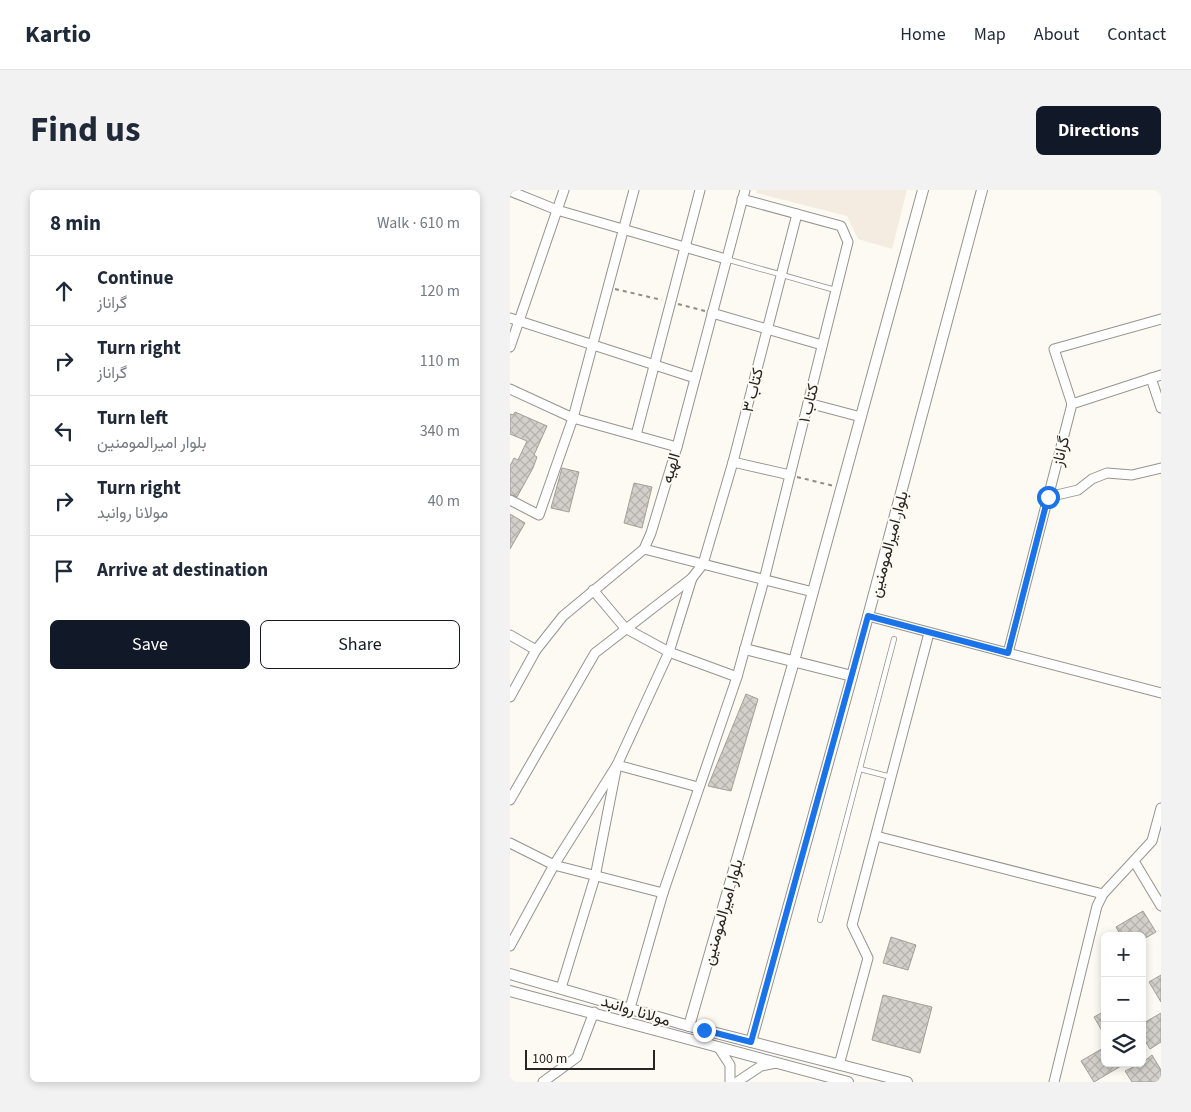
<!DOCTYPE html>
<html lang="en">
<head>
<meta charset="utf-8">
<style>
  :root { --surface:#fff; --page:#f2f2f3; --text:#1f2937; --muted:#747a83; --line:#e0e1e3; --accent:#111827 }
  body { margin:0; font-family:"Source Sans 3",Vazirmatn,sans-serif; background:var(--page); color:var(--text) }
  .controls { position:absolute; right:15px; bottom:15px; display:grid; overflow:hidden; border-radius:8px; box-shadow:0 2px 8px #0003 }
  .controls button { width:45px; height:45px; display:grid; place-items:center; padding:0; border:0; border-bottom:1px solid var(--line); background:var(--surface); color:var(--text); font:25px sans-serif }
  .scale { position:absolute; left:15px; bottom:12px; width:130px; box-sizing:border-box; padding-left:5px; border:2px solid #272523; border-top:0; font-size:14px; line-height:18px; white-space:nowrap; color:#272523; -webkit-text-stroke:4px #fdfaf4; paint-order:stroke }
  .stop { position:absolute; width:15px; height:15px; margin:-11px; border:4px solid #1a73e8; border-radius:50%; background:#fff }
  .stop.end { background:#1a73e8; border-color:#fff; box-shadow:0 1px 5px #0008 }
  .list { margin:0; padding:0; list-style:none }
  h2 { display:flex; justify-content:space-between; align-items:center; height:65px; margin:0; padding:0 20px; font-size:21px }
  h2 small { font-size:16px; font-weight:400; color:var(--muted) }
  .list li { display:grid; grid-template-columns:32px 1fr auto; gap:15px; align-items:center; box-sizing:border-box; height:70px; padding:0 20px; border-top:1px solid var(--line) }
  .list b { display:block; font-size:19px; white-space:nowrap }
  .list p { margin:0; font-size:16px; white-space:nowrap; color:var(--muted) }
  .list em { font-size:16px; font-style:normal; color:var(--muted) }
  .actions { display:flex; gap:10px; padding:15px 20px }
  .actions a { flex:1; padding:11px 0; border:1px solid var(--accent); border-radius:8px; text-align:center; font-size:18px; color:var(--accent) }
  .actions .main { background:var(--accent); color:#fff }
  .icon { flex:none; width:28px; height:28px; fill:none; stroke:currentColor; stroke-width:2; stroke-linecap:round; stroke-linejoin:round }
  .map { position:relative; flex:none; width:651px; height:892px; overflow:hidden; border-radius:8px }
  header { display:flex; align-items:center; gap:30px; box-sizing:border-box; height:70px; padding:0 25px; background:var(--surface); border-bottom:1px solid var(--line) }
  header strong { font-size:24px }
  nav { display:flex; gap:28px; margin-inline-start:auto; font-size:18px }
  .intro { display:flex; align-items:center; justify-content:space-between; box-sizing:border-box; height:120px; padding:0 30px }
  h1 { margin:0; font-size:35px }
  .button { padding:12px 22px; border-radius:8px; background:var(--accent); color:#fff; font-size:18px; font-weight:700 }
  main { display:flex; gap:30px; padding:0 30px }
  aside { flex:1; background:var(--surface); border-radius:8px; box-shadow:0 2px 8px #0003 }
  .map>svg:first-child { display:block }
</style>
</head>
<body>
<header>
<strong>Kartio</strong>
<nav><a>Home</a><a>Map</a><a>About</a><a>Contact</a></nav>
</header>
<div class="intro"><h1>Find us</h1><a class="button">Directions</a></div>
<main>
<aside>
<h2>8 min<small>Walk · 610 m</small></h2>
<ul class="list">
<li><svg class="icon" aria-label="ahead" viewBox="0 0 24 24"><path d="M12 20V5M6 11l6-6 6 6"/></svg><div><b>Continue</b><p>گراناز</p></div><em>120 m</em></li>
<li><svg class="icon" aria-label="right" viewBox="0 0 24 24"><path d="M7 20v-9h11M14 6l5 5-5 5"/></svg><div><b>Turn right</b><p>گراناز</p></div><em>110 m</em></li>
<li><svg class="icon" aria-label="left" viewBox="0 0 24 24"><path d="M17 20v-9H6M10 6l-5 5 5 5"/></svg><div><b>Turn left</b><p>بلوار امیرالمومنین</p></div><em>340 m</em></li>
<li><svg class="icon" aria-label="right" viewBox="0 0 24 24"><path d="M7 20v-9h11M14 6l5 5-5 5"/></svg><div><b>Turn right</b><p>مولانا روانبد</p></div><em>40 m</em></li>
<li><svg class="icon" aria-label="arrive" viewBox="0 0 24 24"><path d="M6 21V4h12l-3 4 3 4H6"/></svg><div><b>Arrive at destination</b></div></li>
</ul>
<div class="actions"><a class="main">Save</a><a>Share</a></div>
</aside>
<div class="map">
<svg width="651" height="892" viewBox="0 0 651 892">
  <defs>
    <pattern id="building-cross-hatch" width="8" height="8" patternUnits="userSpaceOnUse" patternTransform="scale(1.25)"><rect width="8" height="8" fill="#d3cfca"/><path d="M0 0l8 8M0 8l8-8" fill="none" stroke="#b5b2ad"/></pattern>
  </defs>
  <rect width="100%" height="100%" fill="#fdfaf4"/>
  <path fill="#f4ece0" d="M247,0h150l-15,59 -34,-10 -11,-23 -91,-23z"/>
  <g fill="url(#building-cross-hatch)" stroke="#a29f9a">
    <path d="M5,222l32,14 -13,29 3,2 -4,11 -16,29 -7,-3v-28l4,-8 4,2 9,-19 -17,-7v-20l3,1z"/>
    <path d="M52,278l17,4 -10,40 -18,-4z"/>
    <path d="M124,293l18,4 -10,41 -18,-5z"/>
    <path d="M0,324l15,9 -15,26z"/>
    <path d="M236,504l12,5 -27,92 -23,-5z"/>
    <path d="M633,721l13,21 -14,8v-4h-21l-5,-9z"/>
    <path d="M381,747l25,8 -8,25 -25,-7z"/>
    <path d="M651,785v27l-12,-20z"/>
    <path d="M373,805l49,12 -12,46 -48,-13z"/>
    <path d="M595,821v25l-11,-19z"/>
    <path d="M651,823v29l-11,7 -8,-13v-12z"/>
    <path d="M595,857v16h21l-32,19 -13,-21z"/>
    <path d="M642,865l9,15v9l-5,3h-24l-7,-11 17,-8z"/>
  </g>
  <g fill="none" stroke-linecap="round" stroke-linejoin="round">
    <defs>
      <g id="service">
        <path d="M216,69l109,31"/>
        <path d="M350,579l31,8"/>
        <path d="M310,730l74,-281"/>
      </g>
      <g id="minor">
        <path d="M0,1l47,19 169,49"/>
        <path d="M202,123l110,32"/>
        <path d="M0,128l185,60"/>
        <path d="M0,157l54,-157"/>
        <path d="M641,188l10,30"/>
        <path d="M0,199l63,29 104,29"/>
        <path d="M298,213l53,14"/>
        <path d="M562,214l-18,-55 107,-30"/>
        <path d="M126,245l64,-245"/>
        <path d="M223,272l57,13"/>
        <path d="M538,307l30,-7 14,-11 15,-6 25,2 29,-7"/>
        <path d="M0,310l29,15 34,-97 61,-228"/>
        <path d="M134,359l169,43"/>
        <path d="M83,400l32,38 44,24 68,25"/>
        <path d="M358,426l140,37 64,-249 89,-29"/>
        <path d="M0,445l26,15"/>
        <path d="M498,463l153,40"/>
        <path d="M0,507l26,-47 27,-34 81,-67 7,-16 26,-86 68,-257"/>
        <path d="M0,610l85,-147 97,-75 11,-14 30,-102 64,-248"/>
        <path d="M366,646l227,58"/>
        <path d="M0,653l44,22 109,28"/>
        <path d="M624,671l27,45"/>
        <path d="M0,756l44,-81 63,-100 81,22"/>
        <path d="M51,798l34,-111 22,-112 52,-113 23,-74"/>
        <path d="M120,818l33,-115 74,-216 27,-97 84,-338 -7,-16 -99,-27"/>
        <path d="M209,858l11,17v17"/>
        <path d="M329,875l29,-107 -16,-33 77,-292"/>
        <path d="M33,892l34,-25 17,-45"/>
        <path d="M227,892l24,-16 15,-3"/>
        <path d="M544,892l43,-176 6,-12 49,-53 9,-33"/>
      </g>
      <g id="tertiary">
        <path d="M235,459l107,27"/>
        <path d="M0,784l179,52 218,56"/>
        <path d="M0,801l338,91"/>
        <path d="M179,836l105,-365 129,-471"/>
        <path d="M241,852l101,-366 130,-486"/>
      </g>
    </defs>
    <use href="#service" stroke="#97948f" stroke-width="6"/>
    <use href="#minor" stroke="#97948f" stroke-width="11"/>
    <use href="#tertiary" stroke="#97948f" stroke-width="12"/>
    <g stroke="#8e8c88" stroke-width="2" stroke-dasharray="4 4" stroke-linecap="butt">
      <path d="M105,99l47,11"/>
      <path d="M168,114l27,7"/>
      <path d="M287,287l37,9"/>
    </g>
    <use href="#service" stroke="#fff" stroke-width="4.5"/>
    <use href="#minor" stroke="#fff" stroke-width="9"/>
    <use href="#tertiary" stroke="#fff" stroke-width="10"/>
  </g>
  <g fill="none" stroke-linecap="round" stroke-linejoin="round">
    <path stroke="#1a73e8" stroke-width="6" d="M194,840l47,12 117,-426 140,37 40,-156"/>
  </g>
  <g text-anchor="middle" stroke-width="4" stroke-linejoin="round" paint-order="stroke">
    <g font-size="16" fill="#272523" stroke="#fdfaf4">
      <text transform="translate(242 200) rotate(-76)" y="6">کتاب ۳</text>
      <text transform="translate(298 213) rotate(-76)" y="6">کتاب ۱</text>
      <text transform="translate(550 261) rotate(-76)" y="6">گراناز</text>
      <text transform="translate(160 278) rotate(-74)" y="6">الهیه</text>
      <text transform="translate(378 354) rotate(-75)" y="6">بلوار امیرالمومنین</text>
      <text transform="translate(212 722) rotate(-74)" y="6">بلوار امیرالمومنین</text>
      <text transform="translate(126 820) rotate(17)" y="6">مولانا روانبد</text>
    </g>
  </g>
</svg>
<div class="controls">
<button>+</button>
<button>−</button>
<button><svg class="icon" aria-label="layers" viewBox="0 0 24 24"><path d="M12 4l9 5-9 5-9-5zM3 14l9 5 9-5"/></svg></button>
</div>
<div class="scale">100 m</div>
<div class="stop" style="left:538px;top:307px"></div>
<div class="stop end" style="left:194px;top:840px"></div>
</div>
</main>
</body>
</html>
